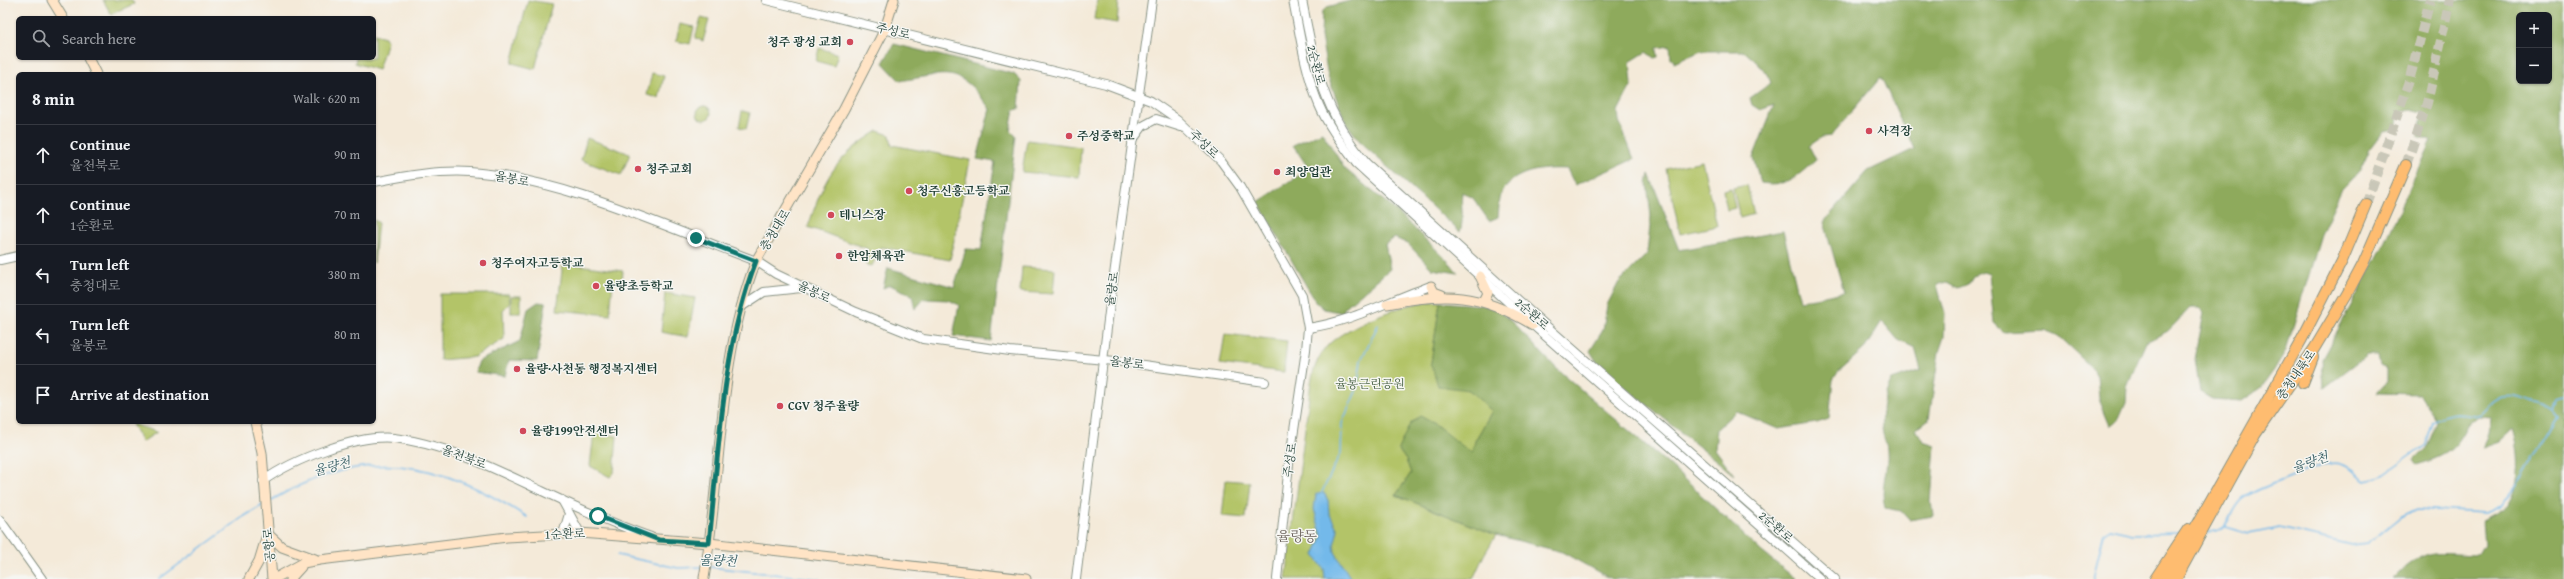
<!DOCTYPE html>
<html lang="en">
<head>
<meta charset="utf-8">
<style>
  :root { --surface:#171b24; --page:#242831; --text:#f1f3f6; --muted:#9ea1a6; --line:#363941 }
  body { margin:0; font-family:"Gentium Book Plus","Noto Serif KR",serif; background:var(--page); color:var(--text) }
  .controls { position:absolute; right:12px; top:12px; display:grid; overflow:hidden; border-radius:6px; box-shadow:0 1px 3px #0004 }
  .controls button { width:36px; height:36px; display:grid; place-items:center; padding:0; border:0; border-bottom:1px solid var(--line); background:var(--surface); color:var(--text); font:20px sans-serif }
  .stop { position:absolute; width:12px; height:12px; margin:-9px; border:3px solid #0f766e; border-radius:50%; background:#fff }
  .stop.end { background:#0f766e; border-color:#fff; box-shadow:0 1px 4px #0008 }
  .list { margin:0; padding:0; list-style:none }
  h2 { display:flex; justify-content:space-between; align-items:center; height:52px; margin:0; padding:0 16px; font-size:17px }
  h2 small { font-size:13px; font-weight:400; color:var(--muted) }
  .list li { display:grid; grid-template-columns:26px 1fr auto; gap:12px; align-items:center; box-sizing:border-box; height:60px; padding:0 16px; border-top:1px solid var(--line) }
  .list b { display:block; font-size:15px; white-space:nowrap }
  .list p { margin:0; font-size:13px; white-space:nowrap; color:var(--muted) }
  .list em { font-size:13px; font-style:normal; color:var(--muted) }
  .icon { flex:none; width:22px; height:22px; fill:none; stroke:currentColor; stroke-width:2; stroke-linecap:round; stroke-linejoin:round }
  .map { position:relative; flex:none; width:2564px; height:579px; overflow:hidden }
  .search { position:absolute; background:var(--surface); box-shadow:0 1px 3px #0004; left:16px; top:16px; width:360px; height:44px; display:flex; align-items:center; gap:10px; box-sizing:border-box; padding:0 14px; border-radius:6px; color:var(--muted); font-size:15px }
  .panel { position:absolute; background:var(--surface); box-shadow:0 1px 3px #0004; left:16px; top:72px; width:360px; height:352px; border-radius:6px }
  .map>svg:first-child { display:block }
</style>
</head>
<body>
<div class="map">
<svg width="2564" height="579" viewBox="0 0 2564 579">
  <rect width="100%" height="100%" fill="#f6f6f2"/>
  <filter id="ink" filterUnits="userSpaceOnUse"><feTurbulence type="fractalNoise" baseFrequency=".025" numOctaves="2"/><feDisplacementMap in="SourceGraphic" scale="8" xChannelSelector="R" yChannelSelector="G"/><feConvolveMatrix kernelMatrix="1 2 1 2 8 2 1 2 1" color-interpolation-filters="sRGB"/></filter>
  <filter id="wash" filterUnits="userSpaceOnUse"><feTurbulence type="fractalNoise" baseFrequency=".012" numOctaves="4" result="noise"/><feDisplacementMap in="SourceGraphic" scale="16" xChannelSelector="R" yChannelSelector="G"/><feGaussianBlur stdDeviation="0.9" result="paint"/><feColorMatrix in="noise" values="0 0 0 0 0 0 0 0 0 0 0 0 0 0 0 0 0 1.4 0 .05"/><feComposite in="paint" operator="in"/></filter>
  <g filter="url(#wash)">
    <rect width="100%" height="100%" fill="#f4ead9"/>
    <g fill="#b3c467" stroke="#69804e">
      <path d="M103,0h29l2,4 -23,10z"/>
      <path d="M528,0l24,4 -17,65 -23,-6z"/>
      <path d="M1097,0h22l-2,23 -23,-4z"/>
      <path d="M701,18l8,2 -6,21 -8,-3z"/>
      <path d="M680,24l14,3 -4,17 -14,-3z"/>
      <path d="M374,34l11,3 2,4 -9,29 -23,-7 1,-5h18z"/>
      <path d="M819,48l19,6 -4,12 -18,-5z"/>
      <path d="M652,73l12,3 -5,22 -12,-3z"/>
      <circle cx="704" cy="113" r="7"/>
      <path d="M742,111l8,2 -4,16 -7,-2z"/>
      <path d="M878,131l12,4 2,10 78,15 -20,100 -69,-13 -9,19 -6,-1 2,-16 -60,-22c16,-48 26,-69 70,-96z"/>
      <path d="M587,138l43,16 -9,21 -40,-15z"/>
      <path d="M1027,140l54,7 -2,30 -57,-5z"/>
      <path d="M1702,161l15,65 -37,8 -14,-65z"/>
      <path d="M1747,185l7,29 -14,4 -7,-30z"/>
      <path d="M1731,188l4,20 -8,2 -4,-20z"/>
      <path d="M374,220l4,2 -4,41z"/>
      <path d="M563,263l60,8 -1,11 -9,-1 -3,34 -53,-5z"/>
      <path d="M1022,267l33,2 -2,25 -33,-2z"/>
      <path d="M665,293l30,5 -7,39 -27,-5z"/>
      <path d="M440,294h69l1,9 -7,7 1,29 -30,18 -34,3z"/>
      <rect x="511" y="296" width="10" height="17"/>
      <path d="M1440,302l-9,61 38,27 23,21 -17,30 -2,13 -19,-13 -21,-19 -35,27 8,11 5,13 -15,22 100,40 -12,20 -11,24h-187l24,-190c2,-16 7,-33 19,-45 20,-19 83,-46 111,-42z"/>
      <path d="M1225,334l62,7 -3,31 -64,-8z"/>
      <path d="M132,424l25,8 -15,10z"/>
      <path d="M594,433l23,3 -3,37 -4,4 -20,-11z"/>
      <path d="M1226,480l24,2 -4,36 -24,-2z"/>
    </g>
    <g fill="#8eaa5c" stroke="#567448" fill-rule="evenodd">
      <path d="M1353,0h1211v579h-172c34,-34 42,-26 86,-25l6,-10 -2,-23c7,-5 21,-11 26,-17 14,-20 12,-53 5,-75l-13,12 -17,6 6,-13 2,-16 -12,-1 -9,4c-15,30 -21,33 -52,44l-4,-6 14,-14 9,-24 -17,-27 -43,-1 9,-10v-14l-7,-3 -2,-11h-10l-43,33 -2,-29 64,-118 45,-101 -12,-4 3,-23 -12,-3 -11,3 -3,16 -13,2 -13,17 -10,22 -19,20 -19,42 -36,118 -12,20 -13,18 -19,13 -30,-2 -12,-7 -5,-33 9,-46 -5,-5h-9l-22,23 -22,11 -19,44 -1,17 -7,16 -9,7 -11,-27 -2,-23 -4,-7 -36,-34 -13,-5 -40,2 -10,-9 -5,-49 -6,-2 -10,4 -5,8 -10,4 -11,-6 -10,3 8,29 -1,23 -5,15 -10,67 -13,10 7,12 12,4 -4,56 2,15 -24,4 -8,-9 -16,-3c-6,-20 4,-38 2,-59 0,-5 -3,-10 -4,-15 -4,-19 0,-37 9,-54l29,-10 -6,-22 -17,-8 -16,-19 -17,27 -27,24 -5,8 -4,39 -12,4 -39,6 -42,-18 -19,18 -2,20 19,26 -134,-108 -10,-16 13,-21 4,-25 12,-23 28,-28 4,-38 -4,-32 2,-10 30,76 104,-19 17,70 44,-9 -20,-70 44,-51 46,-22 -33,-72 -50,59 -9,1 -13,9 7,14c-20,17 -28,27 -55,23l-8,-25 21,-53 -14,5 -8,-5 -2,-7 21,-15c-4,-13 -17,-23 -27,-32h-43l-27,12v-4h-3l-1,-13 -13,2 1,9 -4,1 -8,-6 -16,10 2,22 -14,27 1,10 15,38 -59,26 -8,-16c-21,-1 -49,0 -63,20 -5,6 -5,20 -6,28l-9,4 -16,-23 -11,-6c-2,16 3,23 -2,40l-98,-88 -16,-21 -18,-46 -7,-41 1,-24 5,-5zM2519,15h30v66h-30z"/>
      <path d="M894,44l120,30 7,7 -2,28 -5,1 -4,20 6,6 -25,205 -38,-5 6,-31 -10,-5 -25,-1 -9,10 -3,-14 -22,-10 -7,3 5,-20 66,19 12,-38 15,1 14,-88 -18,-3 13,-50c-31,-44 -41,-36 -90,-28l-17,-18z"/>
      <path d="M1322,132l23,37 48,39 57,55 8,10 -26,-4 -24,-25 -13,-6 -10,6 5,25 -46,39v5l-20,-4 -9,-8 -57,-99 51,-33 -16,-24z"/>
      <path d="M538,302l8,1 -9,58 -28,-1 -4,16 -30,-4 4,-11 41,-20 8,-32z"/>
      <path d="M1440,302l52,4 19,15 46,48 111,95 94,88 34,27h-185l-49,-27 -66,-17 -100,-40 15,-22 -5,-13 -8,-11 12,-25 10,-8c20,9 34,25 52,37l3,-12 17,-30 -23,-21 -31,-4 -7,-23z"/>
    </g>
    <path fill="#73b9ea" stroke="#497b8f" d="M1324,493l4,7 1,13 9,17 -4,15 1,7 16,27h-26l-1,-10 -10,-14 8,-18 -8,-28 2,-15z"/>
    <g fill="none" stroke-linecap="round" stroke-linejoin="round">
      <g stroke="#73b9ea" stroke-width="1.5">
        <path d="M1321,494l20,-41 1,-30 15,-34 4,-29 17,-35"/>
        <path d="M270,501c95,-57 168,-41 257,16"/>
        <path d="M2225,527l24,7 30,-6 73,17 16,-2 32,-26 17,-8 69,4 15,-7 22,-30 36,-61 -5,-6"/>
        <path d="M2206,533c26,0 20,-19 35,-33 11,-11 65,-28 82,-35 21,-6 26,5 43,15l15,-4 45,-32 7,-23c16,-10 28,-9 46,-5 7,-4 11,-14 18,-17 16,-8 41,6 57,10l3,-9 7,-2"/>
        <path d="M617,555l61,13 24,-1"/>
        <path d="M710,567l109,12"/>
        <path d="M159,579l84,-62 20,-12"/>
        <path d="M2093,579l11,-46 6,-4 23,5 47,-1"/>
      </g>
    </g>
  </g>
  <g filter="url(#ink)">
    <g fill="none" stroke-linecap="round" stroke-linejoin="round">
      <g stroke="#c9c7b8" stroke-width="10" stroke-dasharray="10 5" stroke-linecap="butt">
        <path d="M2406,165l21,-62 23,-103"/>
        <path d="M2366,204l43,-123 21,-81"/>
      </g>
      <defs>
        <g id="tertiary">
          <path d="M766,0l340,84 45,17 26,18 44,42 19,26 62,108 6,33 -2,22 -17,114 -12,115"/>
          <path d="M1293,0c7,35 12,72 26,105 9,21 23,39 37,58l177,162 287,254"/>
          <path d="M1302,0c13,65 20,110 64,163l169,153 300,263"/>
          <path d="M1132,141l11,-15 13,-7 25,8"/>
          <path d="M374,182c31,-6 64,-12 96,-10 92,6 200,57 286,89l20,13 80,38 67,27 87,12 105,10 150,21"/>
          <path d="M0,260l18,-4"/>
          <path d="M741,307l23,-15 37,-4"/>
          <path d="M1308,328c44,-6 81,-28 123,-42"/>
          <path d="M263,481c29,-21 94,-47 131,-43 52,6 101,31 148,53 36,17 71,33 109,46"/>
          <path d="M562,500l18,33"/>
          <path d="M0,520l42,59"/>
          <path d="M563,534l6,-20"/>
          <path d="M1076,579l34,-275 42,-304"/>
        </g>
        <g id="secondary">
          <path d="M52,0l11,18"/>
          <path d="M88,58l8,16"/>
          <path d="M1480,276l8,17 -4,8"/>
          <path d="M1431,286l3,6 8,3"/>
          <path d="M1387,304c59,-12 93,-11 146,21"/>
          <path d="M255,422l7,31 10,126"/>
          <path d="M268,534l14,13 33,12"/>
          <path d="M704,578c18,-105 13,-216 52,-317l88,-152 41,-80 9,-29"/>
          <path d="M249,579l10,-18 7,-23"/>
          <path d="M274,579l29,-16 17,-3 187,-23 73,-4 129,10 317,36"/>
          <path d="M290,579l11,-12"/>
        </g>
        <g id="trunk">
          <path d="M2303,383l10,-26"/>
          <path d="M2155,579l33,-50"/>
          <path d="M2166,579l136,-240 40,-78 24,-57"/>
          <path d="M2176,579l79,-144 59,-86 33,-55 16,-30 43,-99"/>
        </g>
      </defs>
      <use href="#tertiary" stroke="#8a9486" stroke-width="10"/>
      <use href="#secondary" stroke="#8a9486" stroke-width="11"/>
      <use href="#trunk" stroke="#8a9486" stroke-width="12"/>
      <use href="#tertiary" stroke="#fff" stroke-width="8"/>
      <use href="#secondary" stroke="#ffe4c6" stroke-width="9"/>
      <use href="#trunk" stroke="#febc70" stroke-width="10"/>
    </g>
  </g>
  <g fill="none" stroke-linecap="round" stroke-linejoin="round" filter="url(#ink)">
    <path stroke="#0f766e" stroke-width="5" d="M598,516l61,24 50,3c10,-94 13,-193 47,-282l-60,-23"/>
  </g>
  <g fill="#d1495b" stroke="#f6f6f2" stroke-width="1.5">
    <circle cx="850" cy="42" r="4"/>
    <circle cx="1869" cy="131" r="4"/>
    <circle cx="1069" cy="136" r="4"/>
    <circle cx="638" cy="169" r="4"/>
    <circle cx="1277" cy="172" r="4"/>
    <circle cx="909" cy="191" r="4"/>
    <circle cx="831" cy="215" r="4"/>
    <circle cx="839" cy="256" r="4"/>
    <circle cx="483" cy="263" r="4"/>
    <circle cx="596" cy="286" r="4"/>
    <circle cx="517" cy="369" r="4"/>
    <circle cx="780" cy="406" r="4"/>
    <circle cx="523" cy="431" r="4"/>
  </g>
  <g text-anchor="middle" stroke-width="3" stroke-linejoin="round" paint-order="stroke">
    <g font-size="12" fill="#1f3d34" stroke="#f6f6f2">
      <text transform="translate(893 31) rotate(14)" y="4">주성로</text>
      <text transform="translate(1316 65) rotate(76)" y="4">2순환로</text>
      <text transform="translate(1204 144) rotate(44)" y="4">주성로</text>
      <text transform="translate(512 179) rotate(11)" y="4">율봉로</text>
      <text transform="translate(775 230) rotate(-59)" y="4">충청대로</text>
      <text transform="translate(1112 289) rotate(-82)" y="4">율량로</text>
      <text transform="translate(814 292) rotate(25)" y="4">율봉로</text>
      <text transform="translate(1532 314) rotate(42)" y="4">2순환로</text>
      <text transform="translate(1127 363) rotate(7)" y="4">율봉로</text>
      <text transform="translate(2296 375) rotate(-55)" y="4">충청내륙로</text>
      <text transform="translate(464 457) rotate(20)" y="4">율천북로</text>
      <text transform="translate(1290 460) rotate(-82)" y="4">주성로</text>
      <text transform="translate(1776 527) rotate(41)" y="4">2순환로</text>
      <text transform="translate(565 534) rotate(-2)" y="4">1순환로</text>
      <text transform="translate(269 545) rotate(-95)" y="4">공항로</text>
    </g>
    <g font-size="12" font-weight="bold" fill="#1f3d34" stroke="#f6f6f2" text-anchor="start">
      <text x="842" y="46" text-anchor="end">청주 광성 교회</text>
      <text x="1877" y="135">사격장</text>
      <text x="1077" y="140">주성중학교</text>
      <text x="646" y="173">청주교회</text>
      <text x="1285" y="176">최양업관</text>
      <text x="917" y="195">청주신흥고등학교</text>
      <text x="839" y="219">테니스장</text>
      <text x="847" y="260">한암체육관</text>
      <text x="491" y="267">청주여자고등학교</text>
      <text x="604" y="290">율량초등학교</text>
      <text x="525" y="373">율량·사천동 행정복지센터</text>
      <text x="788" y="410">CGV 청주율량</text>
      <text x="531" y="435">율량199안전센터</text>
    </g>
    <g font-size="12" fill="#445f41" stroke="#f6f6f2">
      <text x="1370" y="388">율봉근린공원</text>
    </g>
    <g font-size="13" font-style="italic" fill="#345c62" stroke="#f6f6f2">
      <text transform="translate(2310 462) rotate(-20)" y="5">율량천</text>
      <text transform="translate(332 466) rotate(-15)" y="5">율량천</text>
      <text transform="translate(718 560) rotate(2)" y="5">율량천</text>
    </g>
    <g font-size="14" fill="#6c645d" stroke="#f6f6f2">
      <text x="1297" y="541">율량동</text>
    </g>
  </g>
</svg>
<div class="controls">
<button>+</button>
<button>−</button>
</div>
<div class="stop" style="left:598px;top:516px"></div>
<div class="stop end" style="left:696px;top:238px"></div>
<div class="search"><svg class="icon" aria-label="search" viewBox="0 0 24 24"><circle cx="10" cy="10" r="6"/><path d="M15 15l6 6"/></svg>Search here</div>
<section class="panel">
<h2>8 min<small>Walk · 620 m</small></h2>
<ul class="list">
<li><svg class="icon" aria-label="ahead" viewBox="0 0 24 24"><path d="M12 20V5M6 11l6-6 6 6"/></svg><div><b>Continue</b><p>율천북로</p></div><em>90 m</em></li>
<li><svg class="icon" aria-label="ahead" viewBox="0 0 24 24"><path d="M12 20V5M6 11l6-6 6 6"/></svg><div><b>Continue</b><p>1순환로</p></div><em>70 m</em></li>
<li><svg class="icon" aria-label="left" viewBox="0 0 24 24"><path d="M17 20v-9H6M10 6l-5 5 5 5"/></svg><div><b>Turn left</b><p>충청대로</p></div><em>380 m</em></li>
<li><svg class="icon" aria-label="left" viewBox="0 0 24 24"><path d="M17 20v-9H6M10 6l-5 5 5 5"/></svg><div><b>Turn left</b><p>율봉로</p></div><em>80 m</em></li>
<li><svg class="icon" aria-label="arrive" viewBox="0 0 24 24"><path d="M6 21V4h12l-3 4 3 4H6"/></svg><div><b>Arrive at destination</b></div></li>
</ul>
</section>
</div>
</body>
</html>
